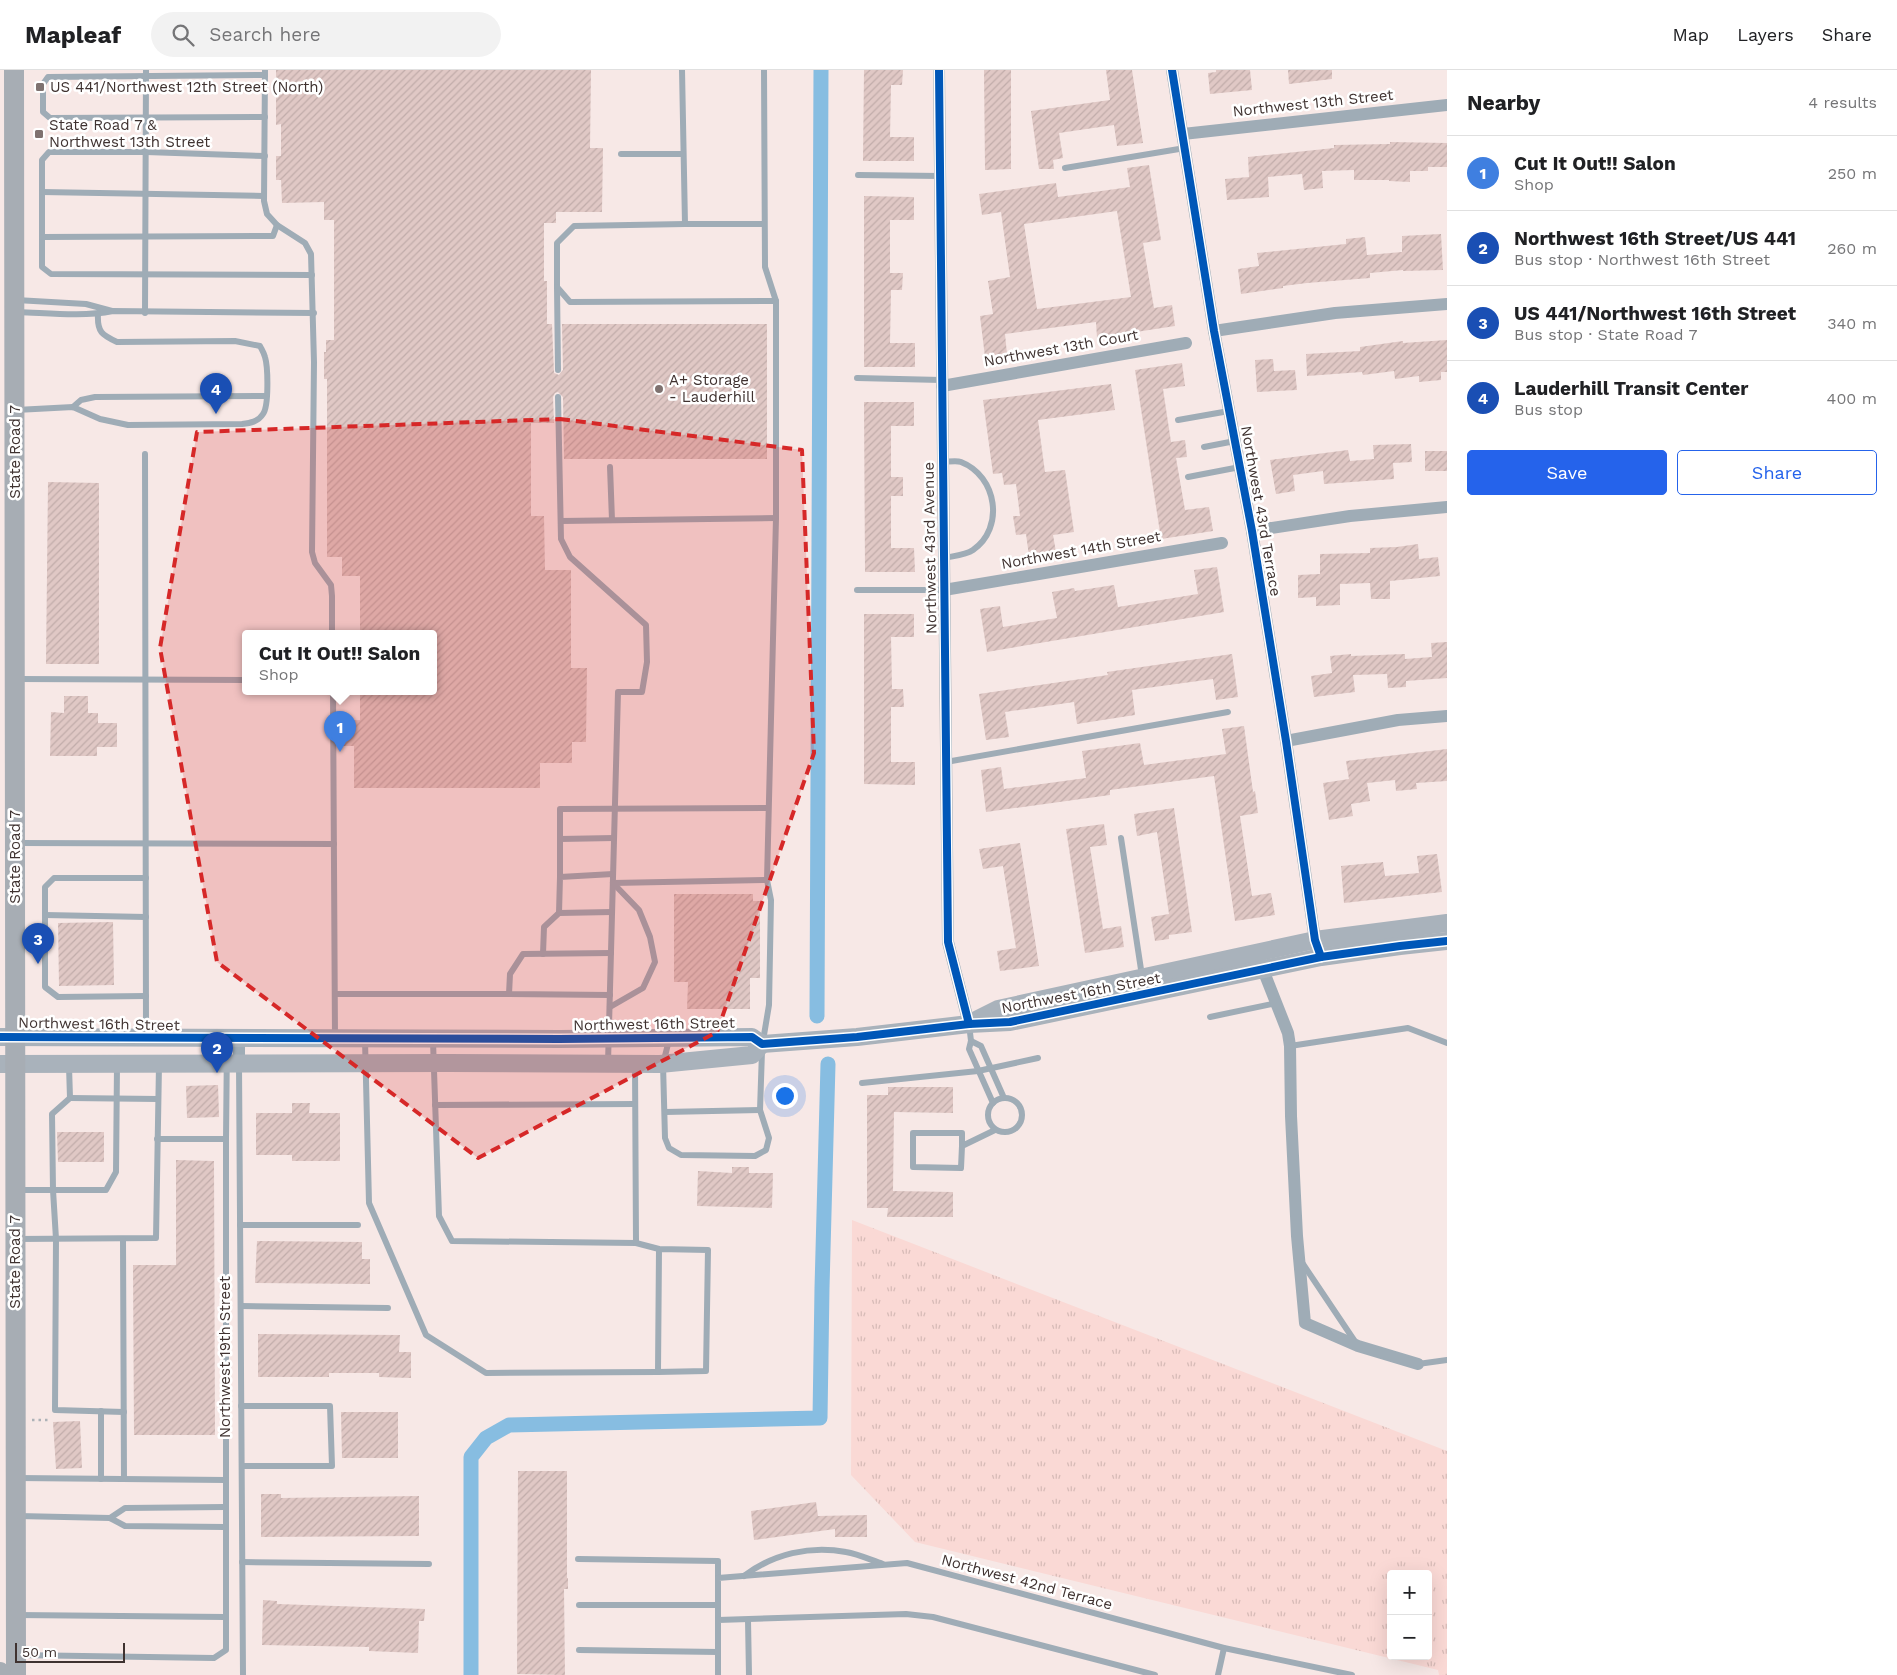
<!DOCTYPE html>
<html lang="en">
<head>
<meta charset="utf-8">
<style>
  :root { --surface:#fff; --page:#f2f2f2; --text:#202124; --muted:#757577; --line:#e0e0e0; --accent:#2563eb }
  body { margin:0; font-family:"Work Sans",sans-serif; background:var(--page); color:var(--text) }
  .controls { position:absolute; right:15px; bottom:15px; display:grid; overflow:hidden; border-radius:5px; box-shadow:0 5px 20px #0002 }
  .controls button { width:45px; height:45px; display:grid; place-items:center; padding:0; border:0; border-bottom:1px solid var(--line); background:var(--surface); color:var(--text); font:25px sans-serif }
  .scale { position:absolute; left:15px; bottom:12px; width:110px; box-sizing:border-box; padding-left:5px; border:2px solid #3f3230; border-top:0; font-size:14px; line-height:18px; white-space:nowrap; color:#3f3230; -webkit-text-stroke:4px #fff; paint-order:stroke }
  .you { position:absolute; left:784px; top:1025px; width:18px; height:18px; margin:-12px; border:4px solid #fff; border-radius:50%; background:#1a73e8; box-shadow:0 0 0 8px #1a73e833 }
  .badge { display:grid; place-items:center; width:32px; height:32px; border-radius:50%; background:var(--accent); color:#fff; font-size:16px; font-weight:700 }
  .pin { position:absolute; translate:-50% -41px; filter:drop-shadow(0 1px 2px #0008) }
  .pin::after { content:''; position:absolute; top:26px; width:18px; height:15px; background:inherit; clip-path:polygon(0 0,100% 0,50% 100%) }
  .popup { position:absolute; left:242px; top:560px; width:195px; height:65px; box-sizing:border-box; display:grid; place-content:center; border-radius:5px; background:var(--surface); filter:drop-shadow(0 1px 4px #0005); font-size:16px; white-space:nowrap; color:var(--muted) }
  .popup b { font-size:19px; color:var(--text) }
  .popup::after { content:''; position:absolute; left:50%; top:100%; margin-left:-10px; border:10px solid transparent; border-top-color:var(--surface) }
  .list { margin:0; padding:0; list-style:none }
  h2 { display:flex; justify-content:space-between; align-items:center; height:65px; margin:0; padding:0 20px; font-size:21px }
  h2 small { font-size:16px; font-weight:400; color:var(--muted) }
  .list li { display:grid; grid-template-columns:32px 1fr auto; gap:15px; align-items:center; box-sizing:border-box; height:75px; padding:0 20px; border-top:1px solid var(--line) }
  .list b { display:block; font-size:19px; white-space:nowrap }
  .list p { margin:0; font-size:16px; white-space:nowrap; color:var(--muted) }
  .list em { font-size:16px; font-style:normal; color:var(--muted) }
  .actions { display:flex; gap:10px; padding:15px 20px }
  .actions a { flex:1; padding:11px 0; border:1px solid var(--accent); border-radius:5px; text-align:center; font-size:18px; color:var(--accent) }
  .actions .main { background:var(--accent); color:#fff }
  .icon { flex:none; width:28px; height:28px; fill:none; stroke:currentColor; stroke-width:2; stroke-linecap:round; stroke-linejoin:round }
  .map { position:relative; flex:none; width:1447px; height:1605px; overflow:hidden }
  header { display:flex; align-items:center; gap:30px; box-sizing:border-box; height:70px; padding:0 25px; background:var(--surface); border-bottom:1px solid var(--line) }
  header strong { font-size:24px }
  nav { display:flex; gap:28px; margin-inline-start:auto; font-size:18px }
  .search { width:350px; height:45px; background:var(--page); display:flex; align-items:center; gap:12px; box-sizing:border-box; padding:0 18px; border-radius:28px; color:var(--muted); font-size:19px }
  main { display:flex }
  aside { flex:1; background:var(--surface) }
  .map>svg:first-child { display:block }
</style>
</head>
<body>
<header>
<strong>Mapleaf</strong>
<div class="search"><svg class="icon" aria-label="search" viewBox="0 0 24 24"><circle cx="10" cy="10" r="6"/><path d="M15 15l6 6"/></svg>Search here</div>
<nav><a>Map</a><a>Layers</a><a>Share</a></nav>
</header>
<main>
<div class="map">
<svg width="1447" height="1605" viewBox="0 0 1447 1605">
  <defs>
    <pattern id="grass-tufts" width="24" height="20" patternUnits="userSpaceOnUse" patternTransform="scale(1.25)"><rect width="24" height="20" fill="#fad9d5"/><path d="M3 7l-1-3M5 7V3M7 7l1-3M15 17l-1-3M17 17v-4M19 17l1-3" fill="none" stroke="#d7bbb7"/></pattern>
    <pattern id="building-hatch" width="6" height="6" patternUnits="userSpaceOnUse" patternTransform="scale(1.25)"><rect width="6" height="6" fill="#e0c8c5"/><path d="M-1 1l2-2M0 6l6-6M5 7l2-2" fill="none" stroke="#c1acaa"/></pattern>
  </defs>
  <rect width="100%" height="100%" fill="#f7e8e6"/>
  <path fill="url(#grass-tufts)" fill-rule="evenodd" d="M852,1150l595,231v224h-8l-1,-5 -523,-128 -64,-67zM1391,1504h37v82h-37z"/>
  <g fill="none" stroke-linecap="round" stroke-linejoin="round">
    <g stroke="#87bde1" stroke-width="15">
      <path d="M817,946l4,-946"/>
      <path d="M471,1605v-218l15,-19 23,-13 311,-7 2,-130 6,-224"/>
    </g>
  </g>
  <g fill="url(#building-hatch)" fill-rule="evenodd">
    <path d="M276,0h315l-1,78h13l-1,64h-46v11h-12v58h3v43h5l2,49 5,2 4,-5 -1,-46h205v135h-203l-1,-62 -5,-5 -3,1 -2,4 1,26h-23v93h13l1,54h26v98h16l-1,74h-14v21h-32v25h-186v-42h-11v-25l17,-1v-29h74v-58h-74v-57h-18v-19h-15v-178h-3v-27h2v-12h8v-120h-10v-18l-42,1 -1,-23h-5v-24h5v-32l-5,1z"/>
    <path d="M864,0h39l-1,15h-11l-1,52h24v24h-51z"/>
    <path d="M984,0h27v99l-26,1z"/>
    <path d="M1106,0h26l11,73 -26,3 -3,-21 -55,8 4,25 -10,2 1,9h-15l-8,-58 79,-11z"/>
    <path d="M1216,0h34l2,20 -42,4 -2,-21 8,-1z"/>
    <path d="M1288,0h44v9l-43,5z"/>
    <path d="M1390,72l57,1v24h-19v4h-18v11l-21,-1v-1h-35v-10l-32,1 1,17 -19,2 -2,-16 -34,3 1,20 -42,3 -2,-21 24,-2 -1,-20 86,-9v-3l56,-1z"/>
    <path d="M1149,95l12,75 -18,3 11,65 18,-3 3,21 -78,12 -1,-16 -91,12 2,20 -22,3 -5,-41 13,-2 -5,-33 22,-4 -9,-65 -19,3 -3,-21 77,-11 2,14 72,-10 -3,-19zM1117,141l14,86 -94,12 -13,-85z"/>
    <path d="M864,126l50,1v23h-24v53h13l-1,17h-11l-1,53h25v24h-51z"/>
    <path d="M1441,164l2,36 -40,1v-1l-33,3v5l-63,5 -24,3v2l-42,6 -3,-25 21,-3 -2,-13 89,-9v-5l19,-2 2,18 35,-3v-16z"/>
    <path d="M1447,270v32h-6v8l-22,2v-6l-24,3 -1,-8 -31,4 -1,-3 -55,4 -1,-22 54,-3v-4l43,-6v2z"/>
    <path d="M1273,289l1,12 21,-1 2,20 -40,2 -2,-32z"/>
    <path d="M1182,293l3,23 -22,3 8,53 14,-2 2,17 -11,1 9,52 24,-3 4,24 -52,8 -26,-169z"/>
    <path d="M1111,314l4,26 -77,10 7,52 20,-2 9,62 -21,3 3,17 -27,4 -3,-22 -10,1 -3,-19h7l-4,-32 -12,1 -2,-12 -9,1 -10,-74z"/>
    <path d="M864,332h50v24h-23v51h12v19h-12v52h23l1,24h-50z"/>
    <path d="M1411,374l1,18 -19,1 1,16 -70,5 -1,-13 -30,4 2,16 -19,3 -6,-34 78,-10 2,11 24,-2 -1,-14z"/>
    <rect x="1425" y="381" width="22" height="20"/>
    <path d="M48,412l51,1v181h-53z"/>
    <path d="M1418,474l1,15 19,-2 2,19 -50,5v18h-19l-1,-16 -30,1v21l-24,1v-9l-18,1v-23l22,-1v-20l50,-1v-5l27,-1z"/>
    <path d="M1217,497l7,45 -237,40 -7,-43 20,-3 3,21 54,-9 -5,-26 22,-4 1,3 39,-6 4,22 80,-13 -4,-24z"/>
    <path d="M864,544h50v23h-23l1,52h11l1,18h-13v55h24v23l-51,-1z"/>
    <path d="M1447,572v36l-41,3v6l-18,1 -1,-14 -34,1 2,17 -41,5 -3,-21 21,-3 -2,-17 21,-2v2l54,-2v5l27,-2 -1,-14z"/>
    <path d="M1232,584l6,43 -22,3 -3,-21 -81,11 3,25 -58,9 -3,-22 -69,10 4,25 -23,3 -7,-46 129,-19 -1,-3z"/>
    <path d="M64,626h24v17h10v10h19v24h-20v9h-47l1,-44 13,1z"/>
    <path d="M1244,656l9,66 2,-1 3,22 -18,3 12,80 19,-3 4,22 -40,6 -21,-145 -104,14v5l-124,17 -5,-42 20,-3 3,22 82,-11 -4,-27 58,-8 4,22 82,-11 -4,-25z"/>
    <path d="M1447,679v32l-31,2 1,6 -21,2 -1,-11 -28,3 3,18 -19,3 2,12 -24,4 -6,-37 26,-4 -3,-18z"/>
    <path d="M1174,738l18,124 -23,3v4l-14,2 -4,-24 18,-3 -12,-82 -20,4 -3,-22z"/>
    <path d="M1104,754l3,21 -17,2 13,82 18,-3 3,21 -39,6 -19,-124z"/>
    <path d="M1020,773l19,123 -39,5 -3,-20 19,-3 -13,-82 -20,3 -4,-20z"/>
    <path d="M1437,784l5,38 -98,11 -3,-37 42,-4 2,14 34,-3 -2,-17z"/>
    <path d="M674,824h79v7h7v77h-10v31h-63l1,-27h-14z"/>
    <path d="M113,852l1,63 -55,1 -1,-63z"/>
    <path d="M218,1015l1,32 -32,1 -1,-32z"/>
    <path d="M888,1017h65v26l-59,-1 -1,79 60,1v25h-66l1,-9h-21v-113h21z"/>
    <path d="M292,1033h18l-1,10h31v48h-48v-6h-36v-42h36z"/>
    <path d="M57,1062h47v30h-46z"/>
    <path d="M176,1090l38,1 1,274h-81l-1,-170h43z"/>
    <path d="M732,1097h17v6h24l-1,35 -75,-2 1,-35 34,2z"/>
    <path d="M257,1171l105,1v17h8v25l-115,-1z"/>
    <path d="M258,1264l142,1 -1,17h12v26l-32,-1v-4h-50v4h-71z"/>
    <path d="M341,1342h57v46h-56z"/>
    <path d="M80,1351l2,47 -26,1 -3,-47z"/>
    <path d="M518,1401h49v107h1v11h-4l1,86 -48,-1z"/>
    <path d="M261,1424h20v4l138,-2v40l-158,1z"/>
    <path d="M816,1432l2,14 49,-1v22h-32v-8l-81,11 -3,-29z"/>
    <path d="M263,1530l14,1v3l148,5 -1,12h-5l-1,32 -49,-2v-4l-107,-2z"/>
  </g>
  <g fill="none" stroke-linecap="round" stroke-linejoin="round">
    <path stroke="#adb2b7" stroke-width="2.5" stroke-dasharray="2.5 4" stroke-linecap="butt" d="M32,1350h19"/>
    <g stroke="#9facb6" stroke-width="6">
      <path d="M265,0l-1,131 3,13 10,11 28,18 6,11 3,108 -2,190 3,11 16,22 1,11v37"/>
      <path d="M682,0l3,154h79"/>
      <path d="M265,47l-215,1 -7,-6v-28l5,-7 217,-2"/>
      <path d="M621,84h62"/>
      <path d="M265,86l-119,-4h-97l-7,8v107l9,7 261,1"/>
      <path d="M1065,98l120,-20"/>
      <path d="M858,105l82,1"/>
      <path d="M42,122l222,4"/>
      <path d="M685,154l-111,2 -17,17v44l13,15 206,-1"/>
      <path d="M42,167l231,-1 4,-11"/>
      <path d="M557,217l1,83"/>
      <path d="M16,230l70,4 26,7"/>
      <path d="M18,242c31,1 64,5 95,-1l201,2"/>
      <path d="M145,243l1,-243"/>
      <path d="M857,308l84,2"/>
      <path d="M558,327l3,142 9,18 76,68 1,37 -5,30h-24l-10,371"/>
      <path d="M73,337l8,-7 14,-3 171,-1"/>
      <path d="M16,340l57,-3 27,12 28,6 114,-1c8,-1 16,-2 21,-10 6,-8 5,-47 2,-57 -1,-4 -3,-7 -5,-11l-25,-5 -118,1c-15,-7 -20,-10 -19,-28"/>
      <path d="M1178,350l51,-9"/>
      <path d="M1204,377l31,-6"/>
      <path d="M145,384l1,582"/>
      <path d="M942,392c6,0 14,-2 19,0 36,14 44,66 12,88 -7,5 -20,6 -29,8"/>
      <path d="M610,397l2,53"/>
      <path d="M1188,407l52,-10"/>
      <path d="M561,451l215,-3"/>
      <path d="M857,520h87"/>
      <path d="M18,609l228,1"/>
      <path d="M333,621l2,347"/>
      <path d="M946,692l282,-50"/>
      <path d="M1121,768l21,138"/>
      <path d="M560,769l54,-1"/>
      <path d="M18,773l316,1"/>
      <path d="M560,807v-68l208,-1"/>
      <path d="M146,808h-92l-9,9v100l13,10 88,-1"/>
      <path d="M613,813l154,-3"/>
      <path d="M559,843l1,-36 53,-3"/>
      <path d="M45,845l101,2"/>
      <path d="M543,884l1,-27 15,-14 53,-1"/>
      <path d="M335,924h174"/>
      <path d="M610,925l-101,-1 1,-20 13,-20 88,-1"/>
      <path d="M610,937l33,-19 12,-26 -5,-25 -11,-27 -26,-27"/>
      <path d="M1210,947l67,-14"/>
      <path d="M969,954l2,17 -2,8 24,54"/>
      <path d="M365,970l4,163 57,132 60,38 172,-1"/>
      <path d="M669,970l-6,24 2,74 4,10 12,7 74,1 11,-6 3,-12 -9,-28 2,-59"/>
      <path d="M433,971l6,175 13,25 184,2 -1,-178"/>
      <path d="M763,971l6,-36 2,-105 -4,-20 9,-362v-217l-11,-34 -1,-197"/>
      <path d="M971,971l10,5 23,52"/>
      <path d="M1290,976l118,-18 39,15"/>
      <path d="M239,994l4,611"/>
      <path d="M69,996l1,32 -18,16 1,76h53l10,-18 1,-107"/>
      <path d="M862,1013l116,-12 60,-13"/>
      <circle cx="1005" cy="1045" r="17"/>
      <path d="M70,1028l88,1"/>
      <path d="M435,1035l200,-1"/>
      <path d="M665,1042l95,-2"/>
      <path d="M157,1069h69l1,-99"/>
      <path d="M962,1076l-1,22 -48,-1v-34h49v13l33,-16"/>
      <path d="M18,1120h35l3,49 -1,171 69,2"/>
      <path d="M240,1155h118"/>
      <path d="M17,1169l139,-1 3,-173"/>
      <path d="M123,1169l1,240"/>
      <path d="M636,1173l23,6 -1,123 48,-1 2,-121 -49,-1"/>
      <path d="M1303,1194l53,79"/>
      <path d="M241,1236l147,2"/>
      <path d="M1418,1294l29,-4"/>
      <path d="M241,1336h89l2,60h-90"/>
      <path d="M18,1408l208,2v-341"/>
      <path d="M101,1409v-68"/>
      <path d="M18,1446l92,2 15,8 100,1"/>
      <path d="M110,1448l15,-10 100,-1"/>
      <path d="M578,1489l140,2v17"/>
      <path d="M242,1492l187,2"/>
      <path d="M744,1506c29,-22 66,-31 102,-24 12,2 25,8 37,12"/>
      <path d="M579,1535h139"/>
      <path d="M17,1545l208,2"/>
      <path d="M718,1550v-42l189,-15 317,85 128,27"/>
      <path d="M748,1550l1,55"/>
      <path d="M579,1580l139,2"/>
      <path d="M17,1585l197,3 12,-8v-170"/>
      <path d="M718,1605v-55l188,-6 27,3 222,58"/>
      <path d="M1218,1605l6,-27"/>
    </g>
    <g stroke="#9facb6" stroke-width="12">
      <path d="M939,0l9,872 21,82"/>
      <path d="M1172,0l42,261 38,200 34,210 29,199 3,8"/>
      <path d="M1183,64l264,-29"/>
      <path d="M1214,261l121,-18 112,-9"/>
      <path d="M942,316l244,-43"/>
      <path d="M1252,461l98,-15 97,-9"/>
      <path d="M944,520l278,-47"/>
      <path d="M1286,671l112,-21 49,-4"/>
      <path d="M1260,892l28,71 2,13 1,70 6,120 8,87 53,23 60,18"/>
      <path d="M239,969v24"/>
    </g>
    <g stroke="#a9b2bb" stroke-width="18">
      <path d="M974,951l24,-12 317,-69 132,-17"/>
      <path d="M0,967l559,2 193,-2 10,7 95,-7 112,-13 41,-2 311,-65 79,-11 47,-5"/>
      <path d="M0,994l447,-1 213,1 92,-9 10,-11"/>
    </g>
    <g stroke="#a7adb4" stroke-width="20">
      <path d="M14,0l2,1605"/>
      <path d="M0,1602l1,3"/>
    </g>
    <defs>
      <g id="cycleway">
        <path d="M939,0l9,872 21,82"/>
        <path d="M1172,0l42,261 38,200 34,210 29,199 6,17"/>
        <path d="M0,967l559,2 193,-2 10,7 95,-7 112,-13 41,-2 311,-65 79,-11 47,-5"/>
      </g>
    </defs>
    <use href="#cycleway" stroke="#fff" stroke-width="11"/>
    <use href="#cycleway" stroke="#0057b8" stroke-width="8"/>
  </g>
  <path fill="#d62828" fill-opacity="0.2" stroke="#d62828" stroke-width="4" stroke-dasharray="10 6" stroke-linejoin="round" d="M560,349l242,31 12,303 -97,279 -239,126 -261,-196 -57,-314 37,-216z"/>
  <g fill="#7f7270" stroke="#fff" stroke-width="2">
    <rect x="35" y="12" width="10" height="10" rx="2.5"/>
    <rect x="34" y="59" width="10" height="10" rx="2.5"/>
    <circle cx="659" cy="319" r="5"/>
  </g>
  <g text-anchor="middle" stroke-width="5" stroke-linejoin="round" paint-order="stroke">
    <g font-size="15" fill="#3f3230" stroke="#fff" text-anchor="start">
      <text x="50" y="22">US 441/Northwest 12th Street (North)</text>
      <text x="49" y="60">State Road 7 &amp;<tspan x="49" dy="17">Northwest 13th Street</tspan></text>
      <text x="669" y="315">A+ Storage<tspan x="669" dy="17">- Lauderhill</tspan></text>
    </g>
    <g font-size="15" fill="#3f3230" stroke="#fff">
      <text transform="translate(1313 33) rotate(-6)" y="5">Northwest 13th Street</text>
      <text transform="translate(1061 278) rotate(-10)" y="5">Northwest 13th Court</text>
      <text transform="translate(15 382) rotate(-90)" y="5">State Road 7</text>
      <text transform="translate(1261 441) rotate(80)" y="5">Northwest 43rd Terrace</text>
      <text transform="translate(930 478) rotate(-91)" y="5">Northwest 43rd Avenue</text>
      <text transform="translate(1081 480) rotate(-10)" y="5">Northwest 14th Street</text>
      <text transform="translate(15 787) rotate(-90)" y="5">State Road 7</text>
      <text transform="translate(1081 923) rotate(-11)" y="5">Northwest 16th Street</text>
      <text transform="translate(99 954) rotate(1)" y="5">Northwest 16th Street</text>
      <text transform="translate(654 954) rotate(-1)" y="5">Northwest 16th Street</text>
      <text transform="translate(15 1192) rotate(-90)" y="5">State Road 7</text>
      <text transform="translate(225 1287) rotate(-90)" y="5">Northwest 19th Street</text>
      <text transform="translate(1027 1512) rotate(15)" y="5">Northwest 42nd Terrace</text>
    </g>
  </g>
</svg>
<div class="controls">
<button>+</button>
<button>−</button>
</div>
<div class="scale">50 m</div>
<div class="you"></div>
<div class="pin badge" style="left:340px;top:682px;background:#3f7fe0">1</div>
<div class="popup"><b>Cut It Out!! Salon</b>Shop</div>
<div class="pin badge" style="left:217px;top:1003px;background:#1a4fb4">2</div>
<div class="pin badge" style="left:38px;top:894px;background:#1a4fb4">3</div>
<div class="pin badge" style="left:216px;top:344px;background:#1a4fb4">4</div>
</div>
<aside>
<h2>Nearby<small>4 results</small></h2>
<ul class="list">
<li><span class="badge" style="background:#3f7fe0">1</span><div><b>Cut It Out!! Salon</b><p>Shop</p></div><em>250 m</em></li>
<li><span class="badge" style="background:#1a4fb4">2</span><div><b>Northwest 16th Street/US 441</b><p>Bus stop · Northwest 16th Street</p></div><em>260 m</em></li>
<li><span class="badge" style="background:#1a4fb4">3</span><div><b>US 441/Northwest 16th Street</b><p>Bus stop · State Road 7</p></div><em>340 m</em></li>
<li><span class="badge" style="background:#1a4fb4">4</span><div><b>Lauderhill Transit Center</b><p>Bus stop</p></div><em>400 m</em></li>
</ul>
<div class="actions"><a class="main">Save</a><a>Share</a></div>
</aside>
</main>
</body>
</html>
